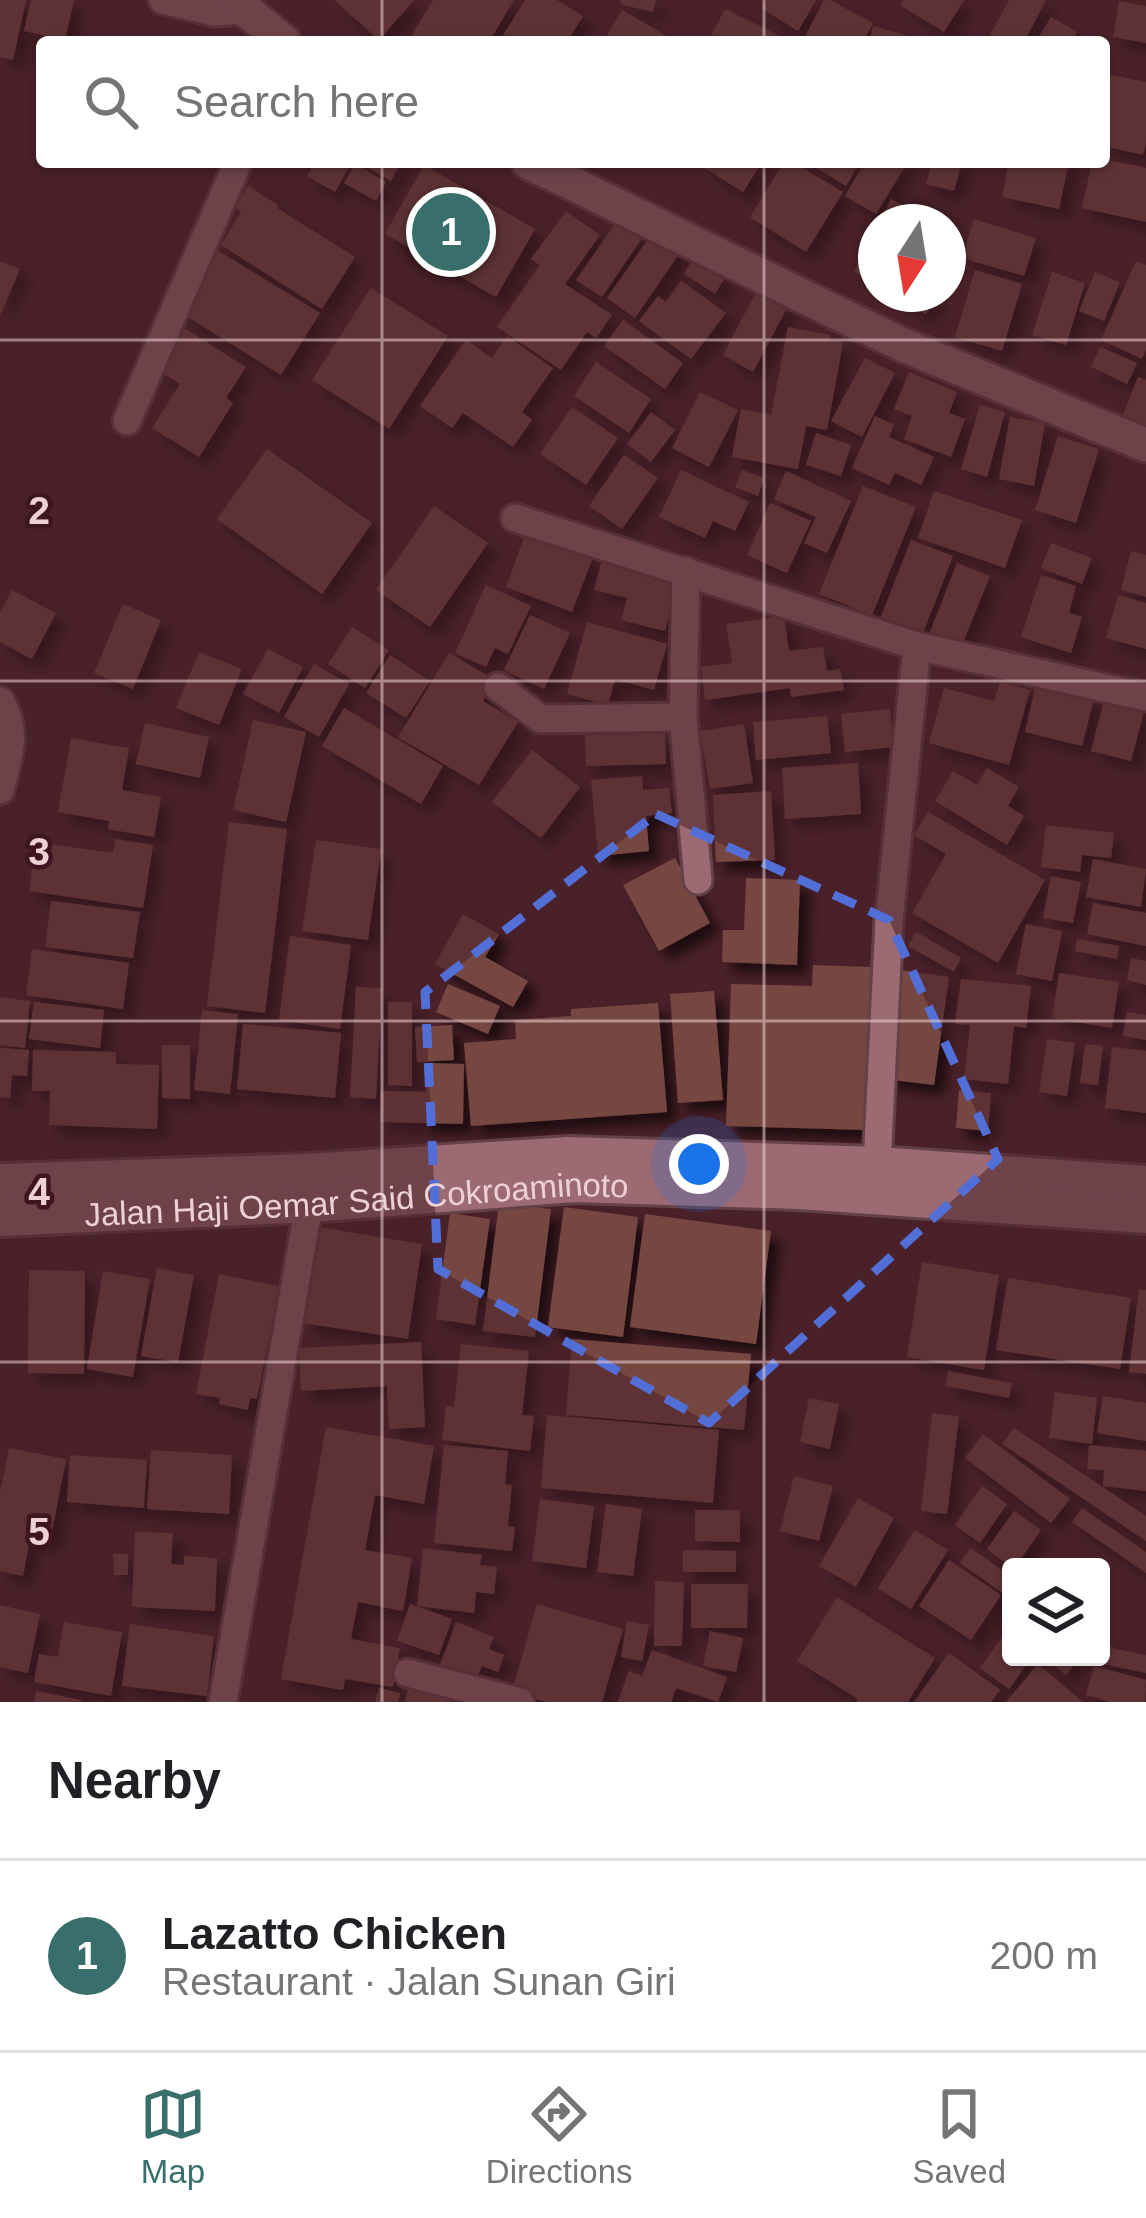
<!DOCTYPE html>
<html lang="en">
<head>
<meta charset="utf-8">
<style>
  :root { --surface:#fff; --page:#f2f2f2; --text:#202124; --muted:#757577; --line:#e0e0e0; --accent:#386f6c }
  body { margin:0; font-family:Helvetica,sans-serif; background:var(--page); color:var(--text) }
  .controls { position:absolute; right:36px; bottom:36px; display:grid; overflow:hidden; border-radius:12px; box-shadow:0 3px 9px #0004 }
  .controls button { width:108px; height:108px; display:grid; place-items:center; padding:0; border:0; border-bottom:3px solid var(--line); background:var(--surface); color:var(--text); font:60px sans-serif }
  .compass { position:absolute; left:858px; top:204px; width:108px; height:108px; border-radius:50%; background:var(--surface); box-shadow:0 3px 9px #0004; rotate:192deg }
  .you { position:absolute; left:699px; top:1164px; width:42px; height:42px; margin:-30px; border:9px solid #fff; border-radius:50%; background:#1a73e8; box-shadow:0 0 0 18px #1a73e833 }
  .badge { display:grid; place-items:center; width:78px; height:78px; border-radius:50%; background:var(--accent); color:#fff; font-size:39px; font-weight:700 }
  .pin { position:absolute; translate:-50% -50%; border:6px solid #fff; box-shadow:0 3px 12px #0006 }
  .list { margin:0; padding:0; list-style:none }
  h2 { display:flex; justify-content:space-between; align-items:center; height:156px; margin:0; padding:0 48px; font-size:51px }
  h2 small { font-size:39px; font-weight:400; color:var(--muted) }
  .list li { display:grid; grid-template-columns:78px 1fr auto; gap:36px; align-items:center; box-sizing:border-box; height:192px; padding:0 48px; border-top:3px solid var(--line) }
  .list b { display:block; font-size:45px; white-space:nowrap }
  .list p { margin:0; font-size:39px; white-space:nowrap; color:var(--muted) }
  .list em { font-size:39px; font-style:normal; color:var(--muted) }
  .icon { flex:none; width:66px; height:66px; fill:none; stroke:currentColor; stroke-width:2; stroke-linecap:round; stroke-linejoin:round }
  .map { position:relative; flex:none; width:1146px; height:1702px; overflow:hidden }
  .search { position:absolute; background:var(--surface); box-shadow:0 3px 9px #0004; left:36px; right:36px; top:36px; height:132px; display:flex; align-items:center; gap:30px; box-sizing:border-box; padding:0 42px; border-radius:12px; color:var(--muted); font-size:45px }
  .sheet { height:348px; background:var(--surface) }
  nav { display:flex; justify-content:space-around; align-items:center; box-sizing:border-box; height:168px; border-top:3px solid var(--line); background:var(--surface); font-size:33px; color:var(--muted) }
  nav a { display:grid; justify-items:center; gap:6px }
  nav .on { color:var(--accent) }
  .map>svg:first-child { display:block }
</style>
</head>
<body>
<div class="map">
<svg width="1146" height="1702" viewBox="0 0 1146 1702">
  <defs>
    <filter id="shadow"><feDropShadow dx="10" dy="10" stdDeviation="6" flood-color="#0009"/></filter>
  </defs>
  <rect width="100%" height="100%" fill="#4a2029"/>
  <g fill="#764741" filter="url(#shadow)">
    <path d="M0,0h26l-13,60 -13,-3z"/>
    <path d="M31,0h43l-9,40 -41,-9z"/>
    <path d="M334,0h80l-35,40z"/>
    <path d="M433,0h81l-25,42h-81z"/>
    <path d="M525,0h32l26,16 -16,26h-68z"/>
    <path d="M621,0h35l-3,12 -33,-8z"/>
    <path d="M766,0h50l-18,31 -37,-23z"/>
    <path d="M824,0h6l43,23 -10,19h-48l-10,-5z"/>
    <path d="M903,0h61l-20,32 -44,-27z"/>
    <path d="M1009,0h37l-22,42h-22l-12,-7z"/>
    <path d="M1119,1l27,5v37l-33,-6z"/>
    <path d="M725,9l57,28 -3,5h-71z"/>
    <path d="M622,10l55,32h-74z"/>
    <path d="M1051,17l26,15 -5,10h-36z"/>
    <path d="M873,26l53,15v1h-57z"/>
    <path d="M1104,73l42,9v61l-3,12 -39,-9z"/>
    <path d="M1104,159l42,9v54l-64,-14 10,-46h12z"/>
    <path d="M315,162h37l-17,30 -28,-16z"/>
    <path d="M358,162h43l-10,19z"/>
    <path d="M703,162h59l-19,30 -42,-26z"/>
    <path d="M784,162h8l51,30 -37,60 -56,-35z"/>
    <path d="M807,162h53l-14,24z"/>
    <path d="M865,162h35l6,3 -30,49 -31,-18z"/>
    <path d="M932,162h30l-8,29 -28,-7z"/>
    <path d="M1009,162h60l-10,47 -57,-12z"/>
    <path d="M355,164l31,18 -10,19 -32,-18z"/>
    <path d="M424,165l111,64 -39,68 -111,-63z"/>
    <path d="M248,186l30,19 -1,3 78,49 -33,52 -101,-64 20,-33 -6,-4z"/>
    <path d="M891,199l38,19 -3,4h-47z"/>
    <path d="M566,211l34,24 -35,49 47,31 -16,23 -9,-6 -26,38 -64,-43 43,-62 -9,-6z"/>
    <path d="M974,219l62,19 -12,38 -62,-18z"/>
    <path d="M617,221l25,17 -40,59 -26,-17z"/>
    <path d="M876,229v54l-22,-11z"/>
    <path d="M653,232l28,19 -46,67 -28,-20z"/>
    <path d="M212,247l108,66 -39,62 -98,-61 24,-39 -9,-5z"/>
    <path d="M693,259l31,20 -9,15 -31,-20z"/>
    <path d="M0,261l20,8 -20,47z"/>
    <path d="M1136,261l10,4v85l-4,9 -41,-19z"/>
    <path d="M975,270l47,14 -20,67 -47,-14z"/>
    <path d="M1052,272l33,11 -19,62 -34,-10z"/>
    <path d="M1095,272l25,10 -16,39 -25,-10z"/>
    <path d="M681,281l45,32 -35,46 -52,-38 19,-25 8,6z"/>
    <path d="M371,288l77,48 -59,93 -77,-49z"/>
    <path d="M756,292l31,16 -34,64 -30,-17z"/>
    <path d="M900,294h36l-10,20 -29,-14z"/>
    <path d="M623,320l60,43 -18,26 -61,-43z"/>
    <path d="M788,327l42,8v5l13,3 -16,87 -21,-4 -8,43 -66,-12 9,-48 30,6z"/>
    <path d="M184,328l62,39 -20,31 7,5 -34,54 -47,-29 28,-44 -22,-14z"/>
    <path d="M507,336l46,32 -31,44 10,8 -19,27 -50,-34 -11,15 -32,-22 46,-66 26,18z"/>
    <path d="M1100,347l37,16 -10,21 -36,-17z"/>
    <path d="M865,358l30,15 -33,64 -31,-16z"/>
    <path d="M596,362l55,37 -22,34 -55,-37z"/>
    <path d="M909,372l48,20 -8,21 16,6 -14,38 -47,-18 8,-23 -18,-7z"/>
    <path d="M1138,377l8,3v47l-24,-10z"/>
    <path d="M700,392l38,18 -29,57 -37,-19z"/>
    <path d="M980,405l25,7 -18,65 -26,-8z"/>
    <path d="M572,407l46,31 -32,47 -46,-31z"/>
    <path d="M651,412l24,18 -24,32 -24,-18z"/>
    <path d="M875,416l19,9 -5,12 45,20 -13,28 -26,-12 -6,12 -37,-17z"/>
    <path d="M1010,417l35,6 -11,63 -35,-7z"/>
    <path d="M816,433l35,12 -10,31 -35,-11z"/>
    <path d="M1058,436l41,13 -23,74 -41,-13z"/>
    <path d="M267,449l105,74 -50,71 -105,-75z"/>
    <path d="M624,455l34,23 -36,51 -33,-23z"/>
    <path d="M681,470l68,32 -14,29 -22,-10 -8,17 -46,-21z"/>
    <path d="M742,470l22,8 -6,18 -23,-9z"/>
    <path d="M786,471l65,30 -24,52 -23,-10 12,-26 -42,-18z"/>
    <path d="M863,486l53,21 -44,108 -53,-21z"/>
    <path d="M934,491l88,29 -17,48 -87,-30z"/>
    <path d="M770,503l41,18 -24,52 -40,-18z"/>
    <path d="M434,506l54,37 -58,84 -54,-37z"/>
    <path d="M526,532l67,25 -21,55 -66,-25z"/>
    <path d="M911,540l42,16 -30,77 -42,-16z"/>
    <path d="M1051,543l41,15 -10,26 -41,-16z"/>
    <path d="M1131,551l15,4v42l-25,-7z"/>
    <path d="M603,556l76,19 -14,56 -44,-11 6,-22 -33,-8z"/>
    <path d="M957,563l33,13 -28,69 -32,-13z"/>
    <path d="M1041,575l35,11 -7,27 13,4 -11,36 -50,-16z"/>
    <path d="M486,585l45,21 -23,48 -13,-6 -9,19 -31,-14z"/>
    <path d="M12,590l44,23 -24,46 -32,-17v-29z"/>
    <path d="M1118,595l28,8v46l-40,-11z"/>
    <path d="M123,604l38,16 -28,69 -39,-16z"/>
    <path d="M530,615l40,18 -26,56 -40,-19z"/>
    <path d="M784,616l5,35 34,-4 4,24 13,-2 4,21 -53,7 -1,-9 -85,12 -4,-33 31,-4 -6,-39z"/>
    <path d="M587,622l80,22 -13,46 -39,-11 -7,26 -41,-11z"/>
    <path d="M352,627l37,23 -24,38 -37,-24z"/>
    <path d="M268,649l35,18 -24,46 -36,-19z"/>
    <path d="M199,652l43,17 -23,56 -43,-17z"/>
    <path d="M449,653l46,27 -12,21 35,21 -39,63 -81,-48z"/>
    <path d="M390,655l40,26 -24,37 -40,-25z"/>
    <path d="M314,664l35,20 -30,53 -35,-20z"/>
    <path d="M1000,682l30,8 -21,75 -80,-22 15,-55 50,13z"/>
    <path d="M1036,684l58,14 -12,48 -57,-14z"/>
    <path d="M1105,697l40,10 -14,54 -40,-10z"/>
    <path d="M344,708l99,58 -22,38 -99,-58z"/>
    <path d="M890,709l4,38 -49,5 -4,-38z"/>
    <path d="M827,716l4,37 -75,7 -3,-38z"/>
    <path d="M253,720l53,12 -20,90 -53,-12z"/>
    <path d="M145,723l64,14 -9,41 -64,-14z"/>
    <path d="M744,724l9,59 -43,6 -10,-58z"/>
    <path d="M665,734l1,30 -80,2 -1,-31z"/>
    <path d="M71,738l58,10 -7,42 39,7 -7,40 -46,-8 1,-8 -51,-9z"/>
    <path d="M532,750l48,37 -39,51 -49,-36z"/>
    <path d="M858,763l3,51 -76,5 -3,-51z"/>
    <path d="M987,768l32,19 -11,19 16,10 -17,29 -72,-44 18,-30 24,14z"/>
    <path d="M642,776l1,14 26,-2 3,25 -26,3 3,35 -51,5 -7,-76z"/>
    <path d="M771,791l4,69 -59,2 -3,-67z"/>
    <path d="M928,812l117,68 -47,83 -86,-50 34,-59 -32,-19z"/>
    <path d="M229,822l58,7 -22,184 -58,-7z"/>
    <path d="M1046,825l68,8 -3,25 -29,-3 -2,17 -39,-5z"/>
    <path d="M115,839l38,6 -10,63 -114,-17 7,-49 77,11z"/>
    <path d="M316,840l65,9 -13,91 -66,-9z"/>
    <path d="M675,858l35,65 -51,28 -36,-66z"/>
    <path d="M1093,859l53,10 -5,38 -55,-10z"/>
    <path d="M1051,876l30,6 -8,41 -30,-5z"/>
    <path d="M746,878l54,2 -3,85 -75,-3 1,-32h21z"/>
    <path d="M51,901l89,11 -7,46 -88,-11z"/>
    <path d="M1093,903l53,10v33l-59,-12z"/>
    <path d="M463,914l36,20 -14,23 43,24 -15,26 -78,-43z"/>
    <path d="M1026,924l36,7 -10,50 -36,-7z"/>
    <path d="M916,932l45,26 -7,14 -46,-26z"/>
    <path d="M290,936l61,9 -11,84 -61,-9z"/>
    <path d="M1077,939l42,7 -2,13 -42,-8z"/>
    <path d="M32,949l97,14 -6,46 -97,-14z"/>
    <path d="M1131,958l15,3v24l-19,-5z"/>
    <path d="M813,965l59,2 -5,163 -141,-4 5,-142 81,2z"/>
    <path d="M900,970l49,7 -15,108 -49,-6z"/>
    <path d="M1059,973l60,9 -7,46 -60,-10z"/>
    <path d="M961,979l70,7 -5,42 -12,-2 -6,58 -44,-5 6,-54 -15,-1z"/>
    <path d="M448,984l52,22 -12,28 -52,-22z"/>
    <path d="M356,987l26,1 -6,111 -26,-2z"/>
    <path d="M714,991l9,109 -45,3 -8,-109z"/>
    <path d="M0,997l30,4 -5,47 -25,-3z"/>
    <path d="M34,1002l70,8 -4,38 -71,-9z"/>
    <path d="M388,1002h24v84l-24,-1z"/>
    <path d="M658,1003l9,109 -196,14 -7,-83 52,-4 -1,-19 56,-4v-7z"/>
    <path d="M202,1010l36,4 -8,80 -36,-4z"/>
    <path d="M1127,1012l19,3v25l-23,-4z"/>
    <path d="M243,1024l98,9 -6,65 -98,-9z"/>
    <path d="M452,1025l2,35 -37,2 -2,-35z"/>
    <path d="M1047,1039l28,4 -8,53 -28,-4z"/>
    <path d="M1085,1044l18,2 -5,39 -18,-2z"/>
    <path d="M162,1045h28v54l-28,-1z"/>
    <path d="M1112,1047l34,4v62l-41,-5z"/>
    <path d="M0,1048l29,2 -2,26 -15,-1 -2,23 -10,-1z"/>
    <path d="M33,1050l83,2v12l43,1 -2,64 -108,-4 1,-34h-18z"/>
    <path d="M427,1063l37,1 -1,60 -83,-2 1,-31 45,1z"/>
    <path d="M959,1090l32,3 -3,38 -32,-3z"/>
    <path d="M499,1203l52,6 -16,128 -52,-6z"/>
    <path d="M564,1207l74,10 -15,120 -75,-10z"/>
    <path d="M450,1213l40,6 -15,106 -39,-6z"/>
    <path d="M645,1214l126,17 -15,113 -126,-17z"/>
    <path d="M318,1227l104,17 -14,95 -105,-16z"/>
    <path d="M922,1262l77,13 -15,95 -77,-13z"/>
    <path d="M157,1268l37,7 -16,87 -37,-6z"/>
    <path d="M29,1270l56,1 -1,103 -56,-1z"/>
    <path d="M103,1271l47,8 -17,98 -46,-8z"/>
    <path d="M219,1274l60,12 -22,113 -7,-1 -2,12 -29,-6 1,-6 -24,-4z"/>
    <path d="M1008,1278l123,20 -11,71 -124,-19z"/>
    <path d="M1139,1289l7,1v84l-17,-2z"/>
    <path d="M572,1339l179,15 -7,76 -178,-15z"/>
    <path d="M421,1342l4,85 -36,2 -2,-43 -86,5 -2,-43z"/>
    <path d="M461,1344l68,7 -7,64 12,1 -4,35 -88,-11 4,-34 8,1z"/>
    <path d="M948,1371l64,12 -3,15 -63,-12z"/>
    <path d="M1055,1392l42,6 -5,46 -43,-6z"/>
    <path d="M1103,1396l43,7v38l-49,-8z"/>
    <path d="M809,1398l30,6 -9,45 -30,-7z"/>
    <path d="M932,1413l27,3 -12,98 -26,-3z"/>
    <path d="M547,1415l172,15 -6,73 -172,-15z"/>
    <path d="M326,1427l108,19 -10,58 -49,-9 -10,55 47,8 -9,53 -45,-9 -7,37 49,9 -7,39 -48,-8 -2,11 -62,-11z"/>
    <path d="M1014,1428l132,88v25l-144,-97z"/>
    <path d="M983,1434l87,65 -19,24 -86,-65z"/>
    <path d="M444,1445l64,6 -3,33 7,1 -4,41 7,1 -3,24 -78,-8z"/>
    <path d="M1089,1445l57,6v40l-43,-5 1,-16 -17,-1z"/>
    <path d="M9,1448l57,11 -16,83 -20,-3 -7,37 -23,-5v-79z"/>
    <path d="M151,1450l81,5 -3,59 -82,-5z"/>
    <path d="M70,1455l77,5 -3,48 -77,-6z"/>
    <path d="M794,1476l39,10 -14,55 -39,-10z"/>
    <path d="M982,1486l25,18 -27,39 -25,-18z"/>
    <path d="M858,1498l36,20 -38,69 -37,-21z"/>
    <path d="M540,1499l54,7 -8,62 -54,-7z"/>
    <path d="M606,1504l36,5 -9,67 -36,-4z"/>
    <path d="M1082,1508l64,44v21l-74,-51z"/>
    <path d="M695,1510h45v32l-45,-1z"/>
    <path d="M1014,1511l27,19 -26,37h-4l-24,-18z"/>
    <path d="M915,1530l33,20 -37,59 -33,-21z"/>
    <path d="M135,1532l38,1 -2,31 13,1v-9l33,2 -2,53 -83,-4z"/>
    <path d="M423,1548l59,7 -2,10 17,2 -3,27 -18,-2 -2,21 -57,-7z"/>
    <path d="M970,1548l41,28v23l-51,-36z"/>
    <path d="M683,1550l53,1v21h-53z"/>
    <path d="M113,1554h15v21h-14z"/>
    <path d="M949,1560l52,35 -30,45 -52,-34z"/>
    <path d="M655,1581l29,1 -2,64h-28z"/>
    <path d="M691,1584h57l-1,44h-56z"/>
    <path d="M837,1597l98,61 -27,44h-52l2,-3 -61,-38z"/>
    <path d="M410,1604l42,15 -13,36 -42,-14z"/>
    <path d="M537,1604l86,25 -21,73h-56l-34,-10z"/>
    <path d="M0,1605l40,9 -12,59 -28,-6z"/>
    <path d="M627,1621l22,4 -7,36 -21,-4z"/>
    <path d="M64,1622l58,10 -11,64 -77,-14 5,-28 19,3z"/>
    <path d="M456,1622l38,15 -5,12 15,6 -6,17 -16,-6 -7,16 -36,-14z"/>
    <path d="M130,1624l84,12 -7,60 -85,-10z"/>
    <path d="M710,1631l33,7 -7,34 -33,-6z"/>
    <path d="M1002,1637l9,6v14h21l-23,32 -29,-21z"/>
    <path d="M1101,1639l14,10 31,6v18l-43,-9 -10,-7h8z"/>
    <path d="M652,1650l75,27 -9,25 -42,-14 -5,14h-53l11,-31 13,5z"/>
    <path d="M949,1653l51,37 -9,12h-77z"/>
    <path d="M1043,1657h38l-15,18z"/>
    <path d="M1038,1664l45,38h-77z"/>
    <path d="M1094,1666l52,14 -1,22h-35l-24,-7z"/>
    <path d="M410,1682l43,11 -3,9h-45z"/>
    <path d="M379,1688l21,5 -2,9h-23z"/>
    <path d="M36,1691l45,9v2h-47z"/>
  </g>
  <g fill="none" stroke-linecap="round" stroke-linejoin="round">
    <defs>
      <g id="minor">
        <path d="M163,0l51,12 32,-2"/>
        <path d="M127,421l111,-259"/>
        <path d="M515,518l402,128 229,51"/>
        <path d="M686,571l-3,146 15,163"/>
        <path d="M498,687l43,32 142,-2"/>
        <path d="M0,701c19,30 8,57 0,89"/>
        <path d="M877,1165l12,-244 28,-275"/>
        <path d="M408,1673l112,29"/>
        <path d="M223,1702l86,-498"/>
      </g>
      <g id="tertiary">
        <path d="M239,0l7,10 38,32"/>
        <path d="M528,162l375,183 243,100"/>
      </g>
      <g id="secondary">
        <path d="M0,1182l308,-10 261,-17 308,10 269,19"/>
        <path id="s1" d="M0,1218l309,-14 265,-20 226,7 346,24"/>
      </g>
    </defs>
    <use href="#minor" stroke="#644048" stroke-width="33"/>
    <use href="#tertiary" stroke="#644048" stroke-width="39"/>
    <use href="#secondary" stroke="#644048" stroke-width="42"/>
    <use href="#minor" stroke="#9c6a72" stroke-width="27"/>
    <use href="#tertiary" stroke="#9c6a72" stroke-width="33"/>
    <use href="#secondary" stroke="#9c6a72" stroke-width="36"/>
  </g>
  <path d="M0 0H1146V1702H0ZM656,814l233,106 109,239 -289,264 -271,-154 -13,-277z" fill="#4a2029" fill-opacity=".55" fill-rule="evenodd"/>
  <path fill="none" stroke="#516fd7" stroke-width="9" stroke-dasharray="24 15" stroke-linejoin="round" d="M656,814l233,106 109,239 -289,264 -271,-154 -13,-277z"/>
  <path fill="none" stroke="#eed1d5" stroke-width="3" stroke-opacity="0.55" d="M382,0v42M764,0v42M382,162v1540M764,162v1540M0,340h1146M0,681h1146M0,1021h1146M0,1362h1146"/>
  <g text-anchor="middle" stroke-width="9" stroke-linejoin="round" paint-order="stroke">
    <g font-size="33" fill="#eed1d5" stroke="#3f161f">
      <text dy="12" stroke="none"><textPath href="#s1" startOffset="357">Jalan Haji Oemar Said Cokroaminoto</textPath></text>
    </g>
  </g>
  <g font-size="39" text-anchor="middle" font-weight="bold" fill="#eed1d5" stroke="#3f161f" stroke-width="9" stroke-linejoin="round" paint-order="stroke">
    <text x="39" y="524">2</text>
    <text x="39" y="865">3</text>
    <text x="39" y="1205">4</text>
    <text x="39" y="1545">5</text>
  </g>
</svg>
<div class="controls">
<button><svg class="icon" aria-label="layers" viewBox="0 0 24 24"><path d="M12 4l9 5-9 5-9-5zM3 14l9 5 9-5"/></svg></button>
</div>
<svg class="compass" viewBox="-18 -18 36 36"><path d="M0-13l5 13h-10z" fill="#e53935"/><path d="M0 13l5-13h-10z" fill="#757577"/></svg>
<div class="you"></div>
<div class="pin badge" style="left:451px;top:232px">1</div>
<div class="search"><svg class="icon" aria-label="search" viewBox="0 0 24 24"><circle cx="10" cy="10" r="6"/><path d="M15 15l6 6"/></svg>Search here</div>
</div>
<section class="sheet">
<h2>Nearby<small></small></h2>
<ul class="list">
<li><span class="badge">1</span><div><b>Lazatto Chicken</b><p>Restaurant · Jalan Sunan Giri</p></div><em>200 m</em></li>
</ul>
</section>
<nav>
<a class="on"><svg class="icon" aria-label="map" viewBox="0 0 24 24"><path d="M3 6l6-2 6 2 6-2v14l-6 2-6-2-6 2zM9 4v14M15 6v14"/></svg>Map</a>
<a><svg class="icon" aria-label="directions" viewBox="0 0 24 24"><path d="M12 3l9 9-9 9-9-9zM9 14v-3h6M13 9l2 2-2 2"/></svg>Directions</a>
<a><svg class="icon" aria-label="saved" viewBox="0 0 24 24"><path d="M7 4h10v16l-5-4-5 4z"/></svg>Saved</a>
</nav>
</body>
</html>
